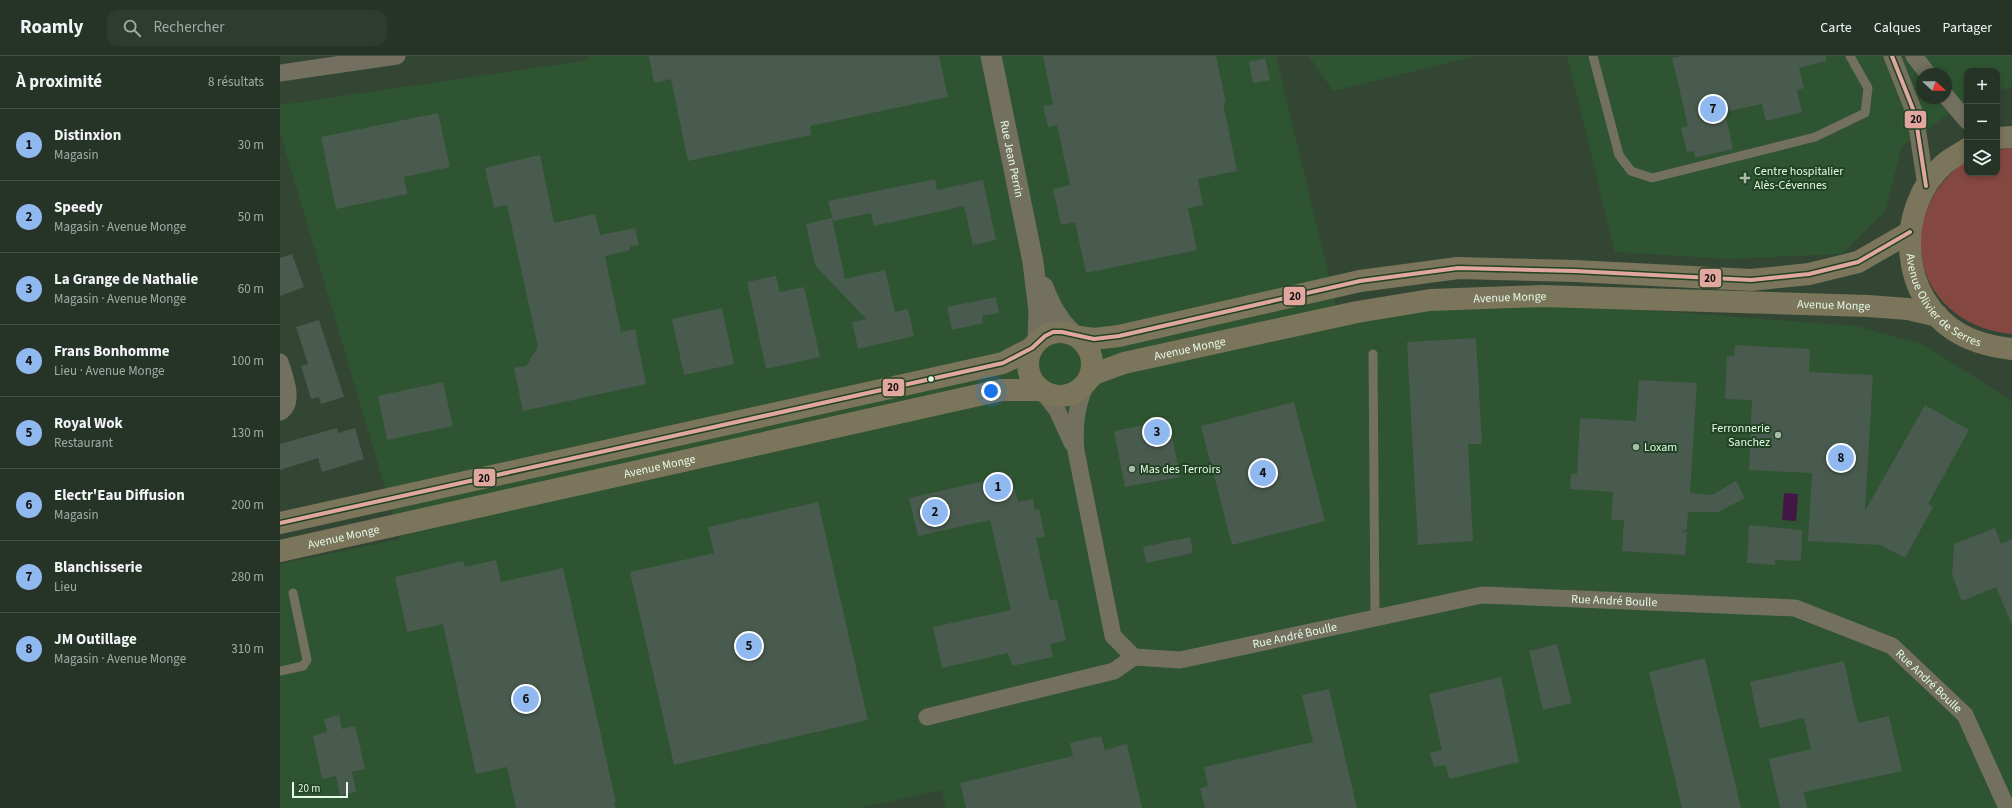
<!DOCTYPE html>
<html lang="fr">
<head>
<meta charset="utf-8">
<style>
  :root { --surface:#263427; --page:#2e3c2f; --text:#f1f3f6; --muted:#a4aaa7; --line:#424f44; --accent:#90b9f0 }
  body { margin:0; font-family:"Source Sans 3",sans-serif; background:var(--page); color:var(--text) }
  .controls { position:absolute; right:12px; top:12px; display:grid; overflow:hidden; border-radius:8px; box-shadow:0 2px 6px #0003 }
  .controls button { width:36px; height:36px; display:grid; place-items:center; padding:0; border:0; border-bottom:1px solid var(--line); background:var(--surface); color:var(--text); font:20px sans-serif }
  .compass { position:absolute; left:1636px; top:12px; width:36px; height:36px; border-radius:50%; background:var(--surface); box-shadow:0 2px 6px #0003; rotate:111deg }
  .scale { position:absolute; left:12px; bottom:10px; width:56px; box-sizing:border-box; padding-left:4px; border:2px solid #e5fae6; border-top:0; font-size:11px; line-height:14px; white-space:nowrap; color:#e5fae6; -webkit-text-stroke:3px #214323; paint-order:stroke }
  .you { position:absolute; left:711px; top:335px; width:14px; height:14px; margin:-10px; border:3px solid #fff; border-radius:50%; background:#1a73e8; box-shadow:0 0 0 6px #1a73e833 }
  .badge { display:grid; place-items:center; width:26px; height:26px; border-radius:50%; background:var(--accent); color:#111; font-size:13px; font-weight:700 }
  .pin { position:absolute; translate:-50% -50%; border:2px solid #fff; box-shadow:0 1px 4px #0006 }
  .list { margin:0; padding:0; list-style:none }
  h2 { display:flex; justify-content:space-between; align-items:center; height:52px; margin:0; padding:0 16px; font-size:17px }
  h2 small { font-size:13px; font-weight:400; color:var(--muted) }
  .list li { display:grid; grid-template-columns:26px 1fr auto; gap:12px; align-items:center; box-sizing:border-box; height:72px; padding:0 16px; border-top:1px solid var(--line) }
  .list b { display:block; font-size:15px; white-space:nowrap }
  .list p { margin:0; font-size:13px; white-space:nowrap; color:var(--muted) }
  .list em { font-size:13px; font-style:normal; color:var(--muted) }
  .icon { flex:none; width:22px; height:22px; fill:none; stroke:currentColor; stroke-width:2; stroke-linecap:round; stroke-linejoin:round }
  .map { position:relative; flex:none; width:1732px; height:752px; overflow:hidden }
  header { display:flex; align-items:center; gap:24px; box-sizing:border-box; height:56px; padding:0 20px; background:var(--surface); border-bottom:1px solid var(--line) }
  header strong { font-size:19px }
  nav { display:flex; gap:22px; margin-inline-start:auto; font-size:14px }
  .search { width:280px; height:36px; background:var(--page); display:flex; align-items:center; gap:10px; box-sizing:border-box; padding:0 14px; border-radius:12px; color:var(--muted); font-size:15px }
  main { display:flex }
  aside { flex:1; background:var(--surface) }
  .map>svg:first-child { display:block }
</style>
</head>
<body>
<header>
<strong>Roamly</strong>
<div class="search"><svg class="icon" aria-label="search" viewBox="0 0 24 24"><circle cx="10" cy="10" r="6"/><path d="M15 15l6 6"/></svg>Rechercher</div>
<nav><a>Carte</a><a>Calques</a><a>Partager</a></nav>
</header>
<main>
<aside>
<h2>À proximité<small>8 résultats</small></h2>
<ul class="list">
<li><span class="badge">1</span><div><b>Distinxion</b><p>Magasin</p></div><em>30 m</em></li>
<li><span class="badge">2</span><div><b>Speedy</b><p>Magasin · Avenue Monge</p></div><em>50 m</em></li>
<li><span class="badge">3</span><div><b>La Grange de Nathalie</b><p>Magasin · Avenue Monge</p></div><em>60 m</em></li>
<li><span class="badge">4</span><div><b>Frans Bonhomme</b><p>Lieu · Avenue Monge</p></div><em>100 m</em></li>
<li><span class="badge">5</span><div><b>Royal Wok</b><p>Restaurant</p></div><em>130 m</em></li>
<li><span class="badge">6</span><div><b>Electr'Eau Diffusion</b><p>Magasin</p></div><em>200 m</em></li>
<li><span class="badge">7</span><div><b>Blanchisserie</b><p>Lieu</p></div><em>280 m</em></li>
<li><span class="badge">8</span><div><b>JM Outillage</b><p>Magasin · Avenue Monge</p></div><em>310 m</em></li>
</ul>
</aside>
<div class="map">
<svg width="1732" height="752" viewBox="0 0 1732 752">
  <rect width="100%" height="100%" fill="#334634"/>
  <g fill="#2e5431" fill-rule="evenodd">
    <path d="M309,0h687l63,262 60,-8 170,-6 287,22 68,19 88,56v407h-1066l-4,-18 -82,18h-580v-244l120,-25 -120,-407v-27l309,-45z"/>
    <path d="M1029,0h167l-143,35z"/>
    <path d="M1287,0h445v31l-15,4v-20h-30v31l-65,44 -17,65 -43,43 -113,5 -114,-7zM1642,18h24v24h-24z"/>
  </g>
  <path fill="#854841" d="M1732,92v186c-98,-9 -124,-118 -45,-174v13h30v-23z"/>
  <path fill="#421744" d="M1504,437l14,1 -2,27 -14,-1z"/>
  <g fill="#495b4f">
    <path d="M369,0h290l9,41 -138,29 1,9 -123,26 -17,-82 -17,4z"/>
    <path d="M763,0h173l10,47h-3l14,68 -39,8 5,26 -15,3 9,42 -111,23 -11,-51 -14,3 -8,-36 17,-4 -13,-60 -9,2 -5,-21 10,-2z"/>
    <path d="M1403,0h143v5l-27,7 5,20 -7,2 5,22 -36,9 -4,-17 -37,8 8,37 -38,9 -1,-7 -7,1 -6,-24 7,-2 -16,-68z"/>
    <path d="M985,2l5,22 -17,3 -4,-21z"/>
    <path d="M158,57l12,54 -46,10 3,17 -71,15 -15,-72z"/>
    <path d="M260,99l14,68 41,-9 5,21 35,-7 4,17 -9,2v3l-25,6 16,76 14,-3 11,55 -123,27 -9,-43 12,-2 12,-19 -31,-142 -13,3 -9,-40z"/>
    <path d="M655,123l2,11 46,-10 13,60 -23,5 -9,-39 -90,20 -3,-13 -38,8 -5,-20z"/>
    <path d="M552,162l13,61 40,-9 10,42 13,-3 6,27 -56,13 -6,-27 14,-3 -51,-54 -9,-41z"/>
    <path d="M12,198l12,33 -24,9v-38z"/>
    <path d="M496,220l4,16 24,-5 16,70 -54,12 -19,-87z"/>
    <path d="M716,241l3,16 -17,3 1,7 -31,7 -5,-23z"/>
    <path d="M442,252l12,56 -50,11 -12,-56z"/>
    <path d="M39,264l25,77 -23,7 -2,-7 -8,2 -10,-33 7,-2 -12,-37z"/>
    <path d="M1196,282l6,106h-14l5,97 -55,4 -11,-203z"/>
    <path d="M1455,289l75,4 -1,23 64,3 -8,136 60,-106 44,25 -41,74 5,3 -28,51 -25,-13 -72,-4 4,-68 -63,-3 3,-70 -27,-1 2,-43h7z"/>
    <path d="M1359,324l58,3 -7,110 22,2 24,-14 9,17 -27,14h-30l-1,17 -6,3h6l-2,23 -63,-4 2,-31h-13l2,-28 -43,-3 1,-15h6l3,-56 56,3z"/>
    <path d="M163,326l10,44 -66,14 -9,-44z"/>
    <path d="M1014,346l31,119 -93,24 -31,-119z"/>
    <path d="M889,364l11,57 -55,10 -11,-56z"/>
    <path d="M57,372l1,5 17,-5 9,31 -42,13 -4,-14 -38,12v-26z"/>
    <path d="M731,419l7,27 15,-3 2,11 4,-1 6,28 -9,1 14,63 7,-2 9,41 -16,4 3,13 -41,9 -4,-13 -66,15 -9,-41 78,-17 -21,-90 -72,16 -9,-38z"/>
    <path d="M538,446l50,218 -194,45 -44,-193 84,-19 -6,-26z"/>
    <path d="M1469,469l53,5 -1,31 -26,-1v5l-28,-2z"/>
    <path d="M1715,472l6,16 11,-5v86l-16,-38 -34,14 -10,-26 2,-31z"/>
    <path d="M910,481l3,16 -47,10 -3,-16z"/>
    <path d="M216,504l5,22 62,-14 53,234h-2l1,6h-99l-9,-41 -31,7 -33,-150 -36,8 -12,-55 68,-16 2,6z"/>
    <path d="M1277,588l15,59 -29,7 -14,-59z"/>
    <path d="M1425,602l2,9 34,141h-59l-33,-136z"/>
    <path d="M1564,605l14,62 31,-7 13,55 -98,21 3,16h-27l-11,-49 42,-10 -7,-31 -44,10 -10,-46z"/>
    <path d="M1221,621l18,85 -70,17 -3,-14 -12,2 -4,-14 12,-3 -13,-56z"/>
    <path d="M1049,633l28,119h-152l-5,-20 8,-2 -4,-19 109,-25 -11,-47z"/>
    <path d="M59,659l3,14 13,-3 10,43 -13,3 4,20 -16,4 -4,-20 -14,3 -9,-43 14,-4 -3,-13z"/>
    <path d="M821,680l4,14 22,-6 15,64h-176l-6,-25 113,-27 -3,-13z"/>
  </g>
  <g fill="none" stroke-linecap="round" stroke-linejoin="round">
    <g stroke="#73705f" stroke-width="9">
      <path d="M1313,0l26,99 12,16 21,7 163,-41 50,-24 3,-25 -18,-32"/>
      <path d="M1093,298l2,264"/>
      <path d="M0,615l23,-5 4,-6 -14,-67"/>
    </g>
    <g stroke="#73705f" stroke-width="17">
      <path d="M1612,0l23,58 11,72"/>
      <path d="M1634,0l14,18"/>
      <path d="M0,17l117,-17"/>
      <path d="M1666,40l21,25"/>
      <path d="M0,306c4,13 16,41 0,50"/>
      <path id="s1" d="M805,330c-9,22 -11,41 -9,65l37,185 21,21 46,3 302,-65 313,13 97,38 73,69 42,93"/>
      <path d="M763,336l14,18 15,33"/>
      <path d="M647,661l187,-46 20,-14"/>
    </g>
    <g stroke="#73705f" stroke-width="21">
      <path id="s2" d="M711,0l42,206 6,49 -1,30"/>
      <path d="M763,231c7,18 14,32 28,46"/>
    </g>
    <g stroke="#7b755b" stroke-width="22">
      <path d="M1717,82l15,-1"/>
      <path id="s3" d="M1687,93c-7,5 -16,9 -23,15 -50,45 -45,136 16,170 16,9 34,13 52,15"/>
      <circle cx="780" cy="308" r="32"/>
      <path d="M799,281l15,2 25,-3 241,-55 98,-13 117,3 176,9 58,-6 49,-12 52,-30"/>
      <path id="s4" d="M810,322l4,-4 30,-11 233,-51 73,-12 113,-4 325,10 40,3 30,7"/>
      <path d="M0,467l723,-160 29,-15"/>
      <path id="s5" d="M0,495l721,-161h39"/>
    </g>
    <defs>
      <g id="bus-1">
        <path d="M1612,0l23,58 11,72"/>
        <path d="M0,467l723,-160 29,-15 13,-12 8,-4h9l32,7 25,-3 241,-55 98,-13 117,3 176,9 58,-6 49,-12 52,-30"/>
      </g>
    </defs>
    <use href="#bus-1" stroke="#214323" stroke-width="7"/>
    <use href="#bus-1" stroke="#e1a79e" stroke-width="4"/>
  </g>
  <g fill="#a7bba8" stroke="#214323" stroke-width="1.5">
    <path d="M1463 116h4v4h4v4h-4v4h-4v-4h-4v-4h4z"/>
    <circle cx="1498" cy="379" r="4"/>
    <circle cx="1356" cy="391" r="4"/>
    <circle cx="852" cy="413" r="4"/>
  </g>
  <circle fill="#e5fae6" stroke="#214323" stroke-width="1.5" cx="651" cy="323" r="3.5"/>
  <g text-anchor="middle" stroke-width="4" stroke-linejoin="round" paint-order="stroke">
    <g font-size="12" fill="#e5fae6" stroke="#214323">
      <text dy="4" stroke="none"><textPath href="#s2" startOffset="105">Rue Jean Perrin</textPath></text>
      <text dy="4" stroke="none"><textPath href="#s3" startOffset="187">Avenue Olivier de Serres</textPath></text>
      <text dy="4" stroke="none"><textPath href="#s4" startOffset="430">Avenue Monge</textPath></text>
      <text dy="4" stroke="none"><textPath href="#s4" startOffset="754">Avenue Monge</textPath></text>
      <text dy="4" stroke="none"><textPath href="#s4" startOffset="105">Avenue Monge</textPath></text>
      <text dy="4" stroke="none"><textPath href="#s5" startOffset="389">Avenue Monge</textPath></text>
      <text dy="4" stroke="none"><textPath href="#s5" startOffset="65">Avenue Monge</textPath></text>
      <text dy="4" stroke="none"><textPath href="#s1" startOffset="772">Rue André Boulle</textPath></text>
      <text dy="4" stroke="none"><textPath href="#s1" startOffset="448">Rue André Boulle</textPath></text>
      <text dy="4" stroke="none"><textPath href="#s1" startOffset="1108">Rue André Boulle</textPath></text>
    </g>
    <g font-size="12" fill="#e5fae6" stroke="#214323" text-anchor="start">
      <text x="1474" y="119">Centre hospitalier<tspan x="1474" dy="14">Alès-Cévennes</tspan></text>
      <text x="1490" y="376" text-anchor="end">Ferronnerie<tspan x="1490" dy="14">Sanchez</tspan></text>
      <text x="1364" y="395">Loxam</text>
      <text x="860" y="417">Mas des Terroirs</text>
    </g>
  </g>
  <g stroke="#214323" stroke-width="1.5">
    <rect x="1624" y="54" width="23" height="19" rx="4" fill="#e1a79e"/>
    <rect x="1419" y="212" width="23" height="20" rx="4" fill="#e1a79e"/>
    <rect x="1003" y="230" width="23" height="20" rx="4" fill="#e1a79e"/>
    <rect x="602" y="322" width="23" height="19" rx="4" fill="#e1a79e"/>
    <rect x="193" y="412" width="23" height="19" rx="4" fill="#e1a79e"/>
  </g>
  <g font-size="11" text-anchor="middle" font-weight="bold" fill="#111">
    <text x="1636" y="67">20</text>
    <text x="1430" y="226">20</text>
    <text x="1015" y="244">20</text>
    <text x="613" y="335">20</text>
    <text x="204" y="426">20</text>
  </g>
</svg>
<div class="controls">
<button>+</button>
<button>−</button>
<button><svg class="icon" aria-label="layers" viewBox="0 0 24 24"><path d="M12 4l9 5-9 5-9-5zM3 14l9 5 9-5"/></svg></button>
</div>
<svg class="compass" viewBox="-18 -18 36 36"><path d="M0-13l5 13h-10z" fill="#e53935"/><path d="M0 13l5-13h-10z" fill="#a4aaa7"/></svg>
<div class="scale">20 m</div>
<div class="you"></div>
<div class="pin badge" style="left:718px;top:431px">1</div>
<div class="pin badge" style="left:655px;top:456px">2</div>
<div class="pin badge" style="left:877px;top:376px">3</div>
<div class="pin badge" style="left:983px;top:417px">4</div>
<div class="pin badge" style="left:469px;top:590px">5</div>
<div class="pin badge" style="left:246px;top:643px">6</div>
<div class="pin badge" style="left:1433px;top:53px">7</div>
<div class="pin badge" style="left:1561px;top:402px">8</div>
</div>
</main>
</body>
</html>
